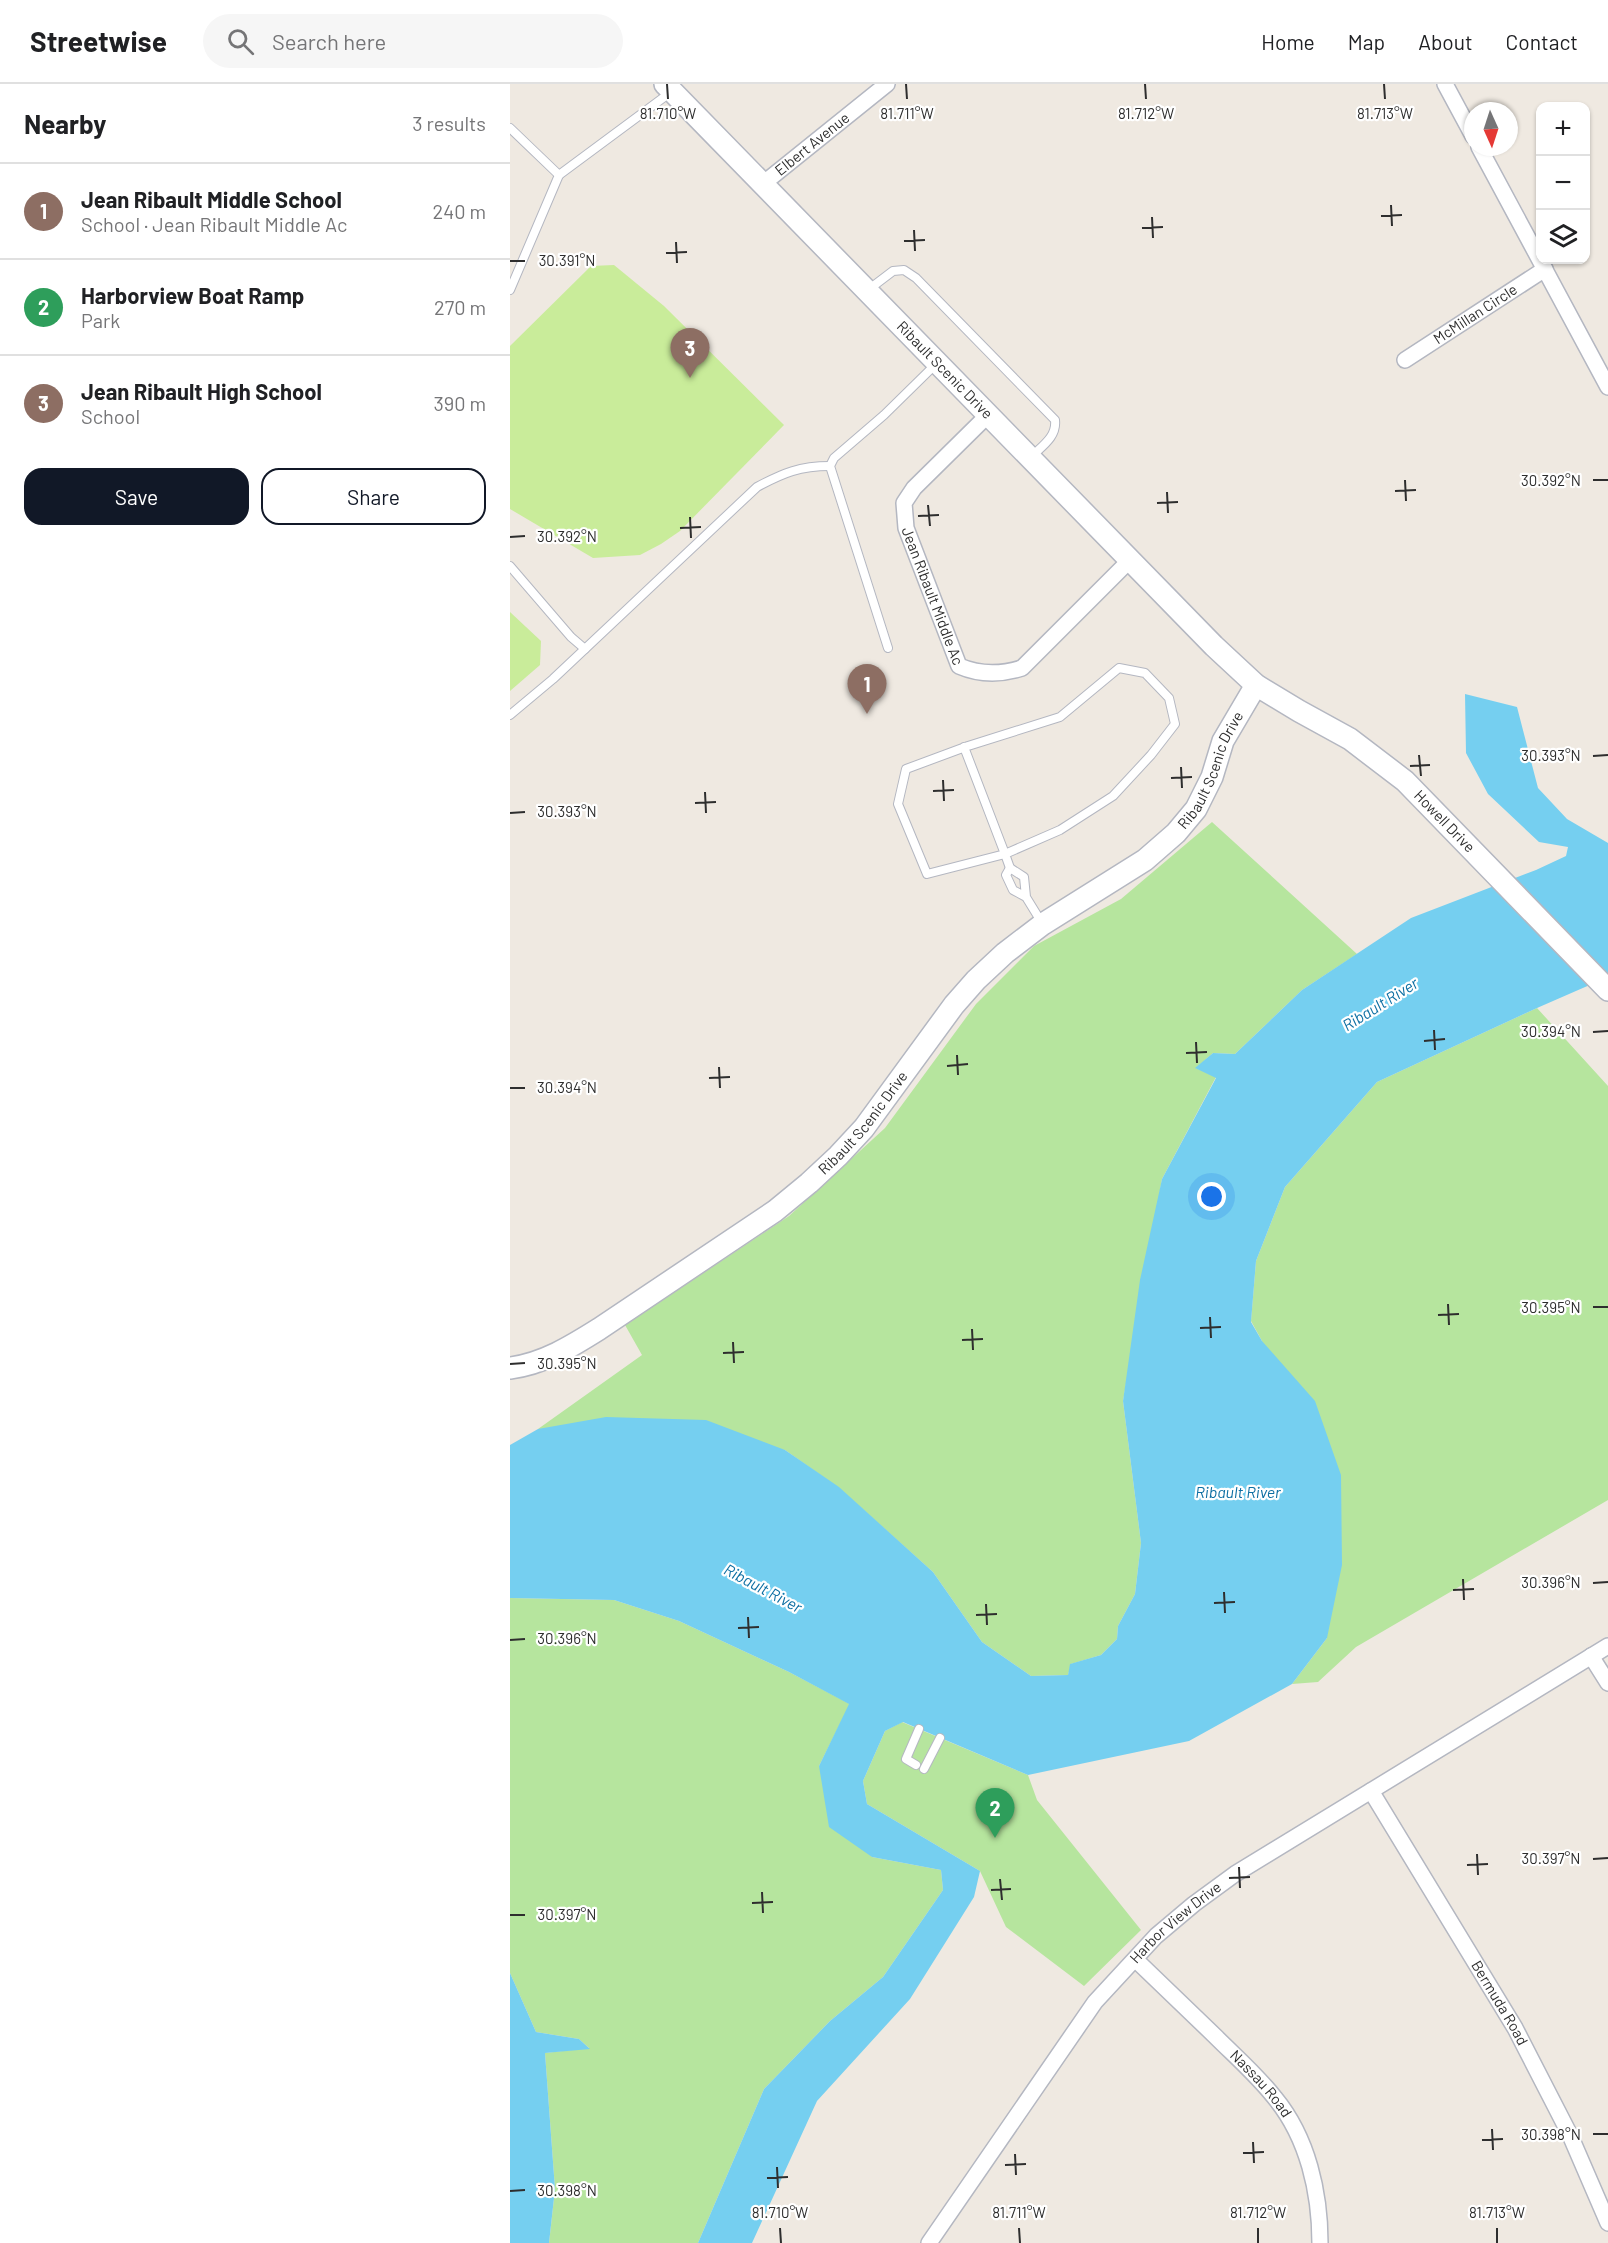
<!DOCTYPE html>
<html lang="en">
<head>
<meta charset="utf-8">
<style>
  :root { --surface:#fff; --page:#f6f6f6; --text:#202124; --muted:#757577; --line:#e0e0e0; --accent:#111827 }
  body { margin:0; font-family:Barlow,sans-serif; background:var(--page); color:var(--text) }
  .controls { position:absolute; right:18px; top:18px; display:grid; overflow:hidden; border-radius:12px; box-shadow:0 2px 4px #0004 }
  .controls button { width:54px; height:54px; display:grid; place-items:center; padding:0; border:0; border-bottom:2px solid var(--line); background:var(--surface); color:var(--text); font:30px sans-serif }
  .compass { position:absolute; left:954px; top:18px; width:54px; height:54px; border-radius:50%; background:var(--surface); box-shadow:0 2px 4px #0004; rotate:177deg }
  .you { position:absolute; left:702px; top:1113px; width:21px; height:21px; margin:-15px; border:4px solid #fff; border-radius:50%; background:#1a73e8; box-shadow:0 0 0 9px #1a73e833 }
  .badge { display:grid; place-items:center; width:39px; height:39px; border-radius:50%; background:var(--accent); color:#fff; font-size:20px; font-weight:700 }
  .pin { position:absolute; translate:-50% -50px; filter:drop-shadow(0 2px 3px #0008) }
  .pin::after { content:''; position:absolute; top:32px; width:21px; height:18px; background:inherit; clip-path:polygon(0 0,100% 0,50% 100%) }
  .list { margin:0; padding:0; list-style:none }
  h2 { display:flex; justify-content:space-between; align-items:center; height:78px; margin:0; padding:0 24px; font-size:26px }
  h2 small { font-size:20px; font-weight:400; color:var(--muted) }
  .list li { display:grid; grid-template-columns:39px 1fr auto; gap:18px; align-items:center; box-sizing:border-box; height:96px; padding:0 24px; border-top:2px solid var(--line) }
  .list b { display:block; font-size:22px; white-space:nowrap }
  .list p { margin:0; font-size:20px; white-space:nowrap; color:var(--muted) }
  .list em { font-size:20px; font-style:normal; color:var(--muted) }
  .actions { display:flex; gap:12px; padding:18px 24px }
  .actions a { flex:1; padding:14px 0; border:2px solid var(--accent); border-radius:18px; text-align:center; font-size:21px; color:var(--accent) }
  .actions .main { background:var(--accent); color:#fff }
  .icon { flex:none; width:33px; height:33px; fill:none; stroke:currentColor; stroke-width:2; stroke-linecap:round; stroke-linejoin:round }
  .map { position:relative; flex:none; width:1098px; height:2159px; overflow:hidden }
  header { display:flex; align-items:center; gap:36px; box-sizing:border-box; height:84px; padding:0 30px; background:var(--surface); border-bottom:2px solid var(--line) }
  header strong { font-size:28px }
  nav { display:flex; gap:33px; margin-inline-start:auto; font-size:21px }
  .search { width:420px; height:54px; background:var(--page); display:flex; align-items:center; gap:15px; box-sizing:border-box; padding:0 21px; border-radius:33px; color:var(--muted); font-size:22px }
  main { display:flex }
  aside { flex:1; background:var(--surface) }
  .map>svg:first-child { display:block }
</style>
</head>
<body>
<header>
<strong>Streetwise</strong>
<div class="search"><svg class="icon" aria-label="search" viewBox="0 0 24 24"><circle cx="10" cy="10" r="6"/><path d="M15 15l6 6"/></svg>Search here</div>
<nav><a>Home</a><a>Map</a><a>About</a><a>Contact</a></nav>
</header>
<main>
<aside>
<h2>Nearby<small>3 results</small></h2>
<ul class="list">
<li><span class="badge" style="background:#8d6e63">1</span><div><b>Jean Ribault Middle School</b><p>School · Jean Ribault Middle Ac</p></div><em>240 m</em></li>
<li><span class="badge" style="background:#2e9e5b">2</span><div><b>Harborview Boat Ramp</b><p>Park</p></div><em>270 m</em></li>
<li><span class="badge" style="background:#8d6e63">3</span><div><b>Jean Ribault High School</b><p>School</p></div><em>390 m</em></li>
</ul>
<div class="actions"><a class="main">Save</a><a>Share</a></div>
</aside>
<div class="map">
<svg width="1098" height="2159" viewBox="0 0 1098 2159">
  <rect width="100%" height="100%" fill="#efe9e1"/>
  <g fill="#b6e59e">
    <path d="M702,738l145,132 -55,36 -67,64 -22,-1 -17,15 20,9 -54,102 -39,222 18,142 -6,51 -17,32 -1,13 -16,16 -30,9 -3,11 -37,1 -49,-34 -49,-70 -94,-84 -54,-38 -247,-21 104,-74 -17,-30 164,-109 96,-88 91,-124 58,-58 87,-47z"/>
    <path d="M1027,924l71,78v414l-252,147 -38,35 -26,2 35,-46 -65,-297 -11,-20 5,-60 29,-74 92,-105z"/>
    <path d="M0,1514l104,2 65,21 110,51 61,32 -31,62 53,91 69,13 2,20 -60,87 -53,44 -66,68 -66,154h-149l6,-54 -10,-136 44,-5 -10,-9 -43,-7 -26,-59z"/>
    <path d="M392,1638l126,53 9,25 104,130 -57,56 -78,-59 -26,-56 -113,-67 -4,-23 22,-50z"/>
  </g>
  <g fill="#c9ec9a">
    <path d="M104,181l50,41 120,119 -104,106 -19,13 -21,11 -47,3 -83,-49v-163l81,-80z"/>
    <path d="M0,528l31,29 -1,24 -30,26z"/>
  </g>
  <g fill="#75cff0">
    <path d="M955,610l52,13 21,81 29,31 41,24v134l-71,31 -160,74 -92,105 -29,74 -5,61 11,19 53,60 26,74 1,90 -15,73 -35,46 -103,57 -161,34 -125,-53 -18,9 -22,50 4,23 113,67 -6,26 -64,102 -93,102 -65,142h-54l66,-154 66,-68 53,-44 60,-87 -2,-20 -69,-13 -43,-30 -10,-61 30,-62 -60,-32 -110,-51 -65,-21 -104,-2v-153l28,-16 68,-12 100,3 79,30 54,37 94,85 49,70 49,34 37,-1 2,-11 31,-9 16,-16 1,-13 17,-32 6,-51 -18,-142 17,-121 22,-101 54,-101 -21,-10 18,-15 22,1 67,-64 109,-72 125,-48 30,-14 2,-9 -29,-5 -51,-48 -22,-41z"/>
    <path d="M0,1889l26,59 43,7 11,10 -45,4 10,136 -6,54h-39z"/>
  </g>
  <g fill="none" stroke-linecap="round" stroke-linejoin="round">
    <defs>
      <g id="lane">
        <path d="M0,44l49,47 -49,115"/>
        <path d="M49,91l112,-83"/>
        <path d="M358,206l25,-19 11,-1 12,8 139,142c2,17 -13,26 -24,37"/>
        <path d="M0,482l61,71 14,12"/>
        <path d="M378,564l-58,-182 4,-8 50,-43 53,-52"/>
        <path d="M0,631l43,-36 204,-192c26,-14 43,-21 73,-21"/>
        <path d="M454,663l41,107 -78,20 -29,-70 8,-35 62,-23 92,-29 59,-49 26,5 24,25 6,26 -24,31 -38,41 -53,34 -55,24 5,14"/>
        <path d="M516,813l-13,-7 -7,-15 4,-7 14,9 2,20 16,26"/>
        <path d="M406,1681l-10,-6 13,-30"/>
        <path d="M414,1685l16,-31"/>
      </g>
      <g id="street">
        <path d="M935,0l28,52"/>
        <path d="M969,63l129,240"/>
        <path id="s1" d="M254,99l123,-99"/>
        <path id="s2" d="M895,276l140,-91"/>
        <path id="s3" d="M478,331l-74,73 -10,15 2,25 53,138c21,9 41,9 63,2l107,-107"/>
        <path d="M1081,1572l17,27"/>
        <path id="s4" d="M861,1707l144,237 55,107 38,88"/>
        <path id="s5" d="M626,1876c26,25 52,50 79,76 20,20 42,39 60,62 33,40 45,95 45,145"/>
        <path id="s6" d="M419,2159l166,-241 61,-66 38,-32 41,-30 373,-228"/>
      </g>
      <g id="secondary">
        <path id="s7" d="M155,0l549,562 42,39 43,26 51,28 55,42 203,209"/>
        <path id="s8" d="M0,1284c33,-4 62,-22 89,-39l176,-118 34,-28 29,-27 26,-28 90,-123 22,-25 29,-27 38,-29 102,-64 31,-27 20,-24 16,-32 11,-36 33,-56"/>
      </g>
    </defs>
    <use href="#lane" stroke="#b4b7c1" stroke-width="10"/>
    <use href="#street" stroke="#b4b7c1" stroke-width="18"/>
    <use href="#secondary" stroke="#b4b7c1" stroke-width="24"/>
    <use href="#lane" stroke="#fff" stroke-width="8"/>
    <use href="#street" stroke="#fff" stroke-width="15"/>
    <use href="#secondary" stroke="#fff" stroke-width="21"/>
  </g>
  <path fill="none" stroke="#2e2e2e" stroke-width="2" d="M157,0l1,15M396,0l1,15M635,0l1,15M874,0l1,15M881,121l1,21M871,132l21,-1M642,133l1,21M632,144l21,-1M404,146l1,21M394,157l21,-1M166,158l1,21M156,169l21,-1M0,177h15M895,396l1,21M1083,396h15M885,407l21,-1M657,408l1,21M647,419l21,-1M418,421l2,21M408,432l21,-1M180,433l1,21M170,444l21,-1M0,453l15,-1M909,671l2,21M1083,672l15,-1M900,682l20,-1M671,683l1,21M661,694l21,-1M433,696l1,21M423,707l21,-1M195,708l1,21M185,719l21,-1M0,729l15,-1M924,946l1,20M1083,948l15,-1M914,957l21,-2M686,958l1,21M676,969l21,-1M447,971l1,20M437,982l21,-2M209,983l1,21M199,994l21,-1M0,1004h15M938,1220l1,21M1083,1223h15M928,1231l21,-1M700,1233l1,21M690,1244l21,-1M462,1245l1,21M452,1256l21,-1M223,1258l1,21M213,1269l21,-1M0,1280l15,-1M953,1495l1,21M1083,1499l15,-1M943,1506l21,-1M714,1508l1,21M704,1519l21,-1M476,1520l1,21M466,1531l21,-1M238,1533l1,21M228,1544l21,-1M0,1556l15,-1M967,1770l1,21M1083,1775l15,-1M957,1781l21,-1M729,1783l1,21M719,1794l21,-1M490,1795l2,21M481,1806l20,-1M252,1808l1,21M242,1819l21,-1M0,1831h15M982,2045l1,21M1083,2050h15M972,2056l21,-1M743,2058l1,21M733,2069l21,-1M505,2070l1,21M495,2081l21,-1M267,2083l1,21M257,2094l21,-1M0,2107l15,-1M270,2144l1,15M509,2144l1,15M748,2144v15M987,2144v15"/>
  <g text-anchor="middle" stroke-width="4.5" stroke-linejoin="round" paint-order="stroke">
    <g font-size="15" fill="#2e2e2e" stroke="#fff">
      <text dy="5" stroke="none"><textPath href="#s1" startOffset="62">Elbert Avenue</textPath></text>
      <text dy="5" stroke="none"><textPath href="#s2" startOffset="84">McMillan Circle</textPath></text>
      <text dy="5" stroke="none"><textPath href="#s7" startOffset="400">Ribault Scenic Drive</textPath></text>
      <text dy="5" stroke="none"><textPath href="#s3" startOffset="220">Jean Ribault Middle Ac</textPath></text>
      <text dy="5" stroke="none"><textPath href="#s8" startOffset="939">Ribault Scenic Drive</textPath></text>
      <text dy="5" stroke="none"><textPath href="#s7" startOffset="1077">Howell Drive</textPath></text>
      <text dy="5" stroke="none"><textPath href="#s8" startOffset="435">Ribault Scenic Drive</textPath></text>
      <text dy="5" stroke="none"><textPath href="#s6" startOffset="406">Harbor View Drive</textPath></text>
      <text dy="5" stroke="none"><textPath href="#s4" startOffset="248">Bermuda Road</textPath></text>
      <text dy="5" stroke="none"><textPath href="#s5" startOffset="176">Nassau Road</textPath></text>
    </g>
    <g font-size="16" font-style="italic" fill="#0d6fa3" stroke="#fff">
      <text transform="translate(870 920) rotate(-32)" y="6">Ribault River</text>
      <text x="728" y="1414">Ribault River</text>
      <text transform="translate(253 1504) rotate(28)" y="6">Ribault River</text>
    </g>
  </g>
  <g font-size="15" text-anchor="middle" fill="#2e2e2e" stroke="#fff" stroke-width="4.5" stroke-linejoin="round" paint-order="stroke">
    <text x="158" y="35">81.710°W</text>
    <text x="397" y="35">81.711°W</text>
    <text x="636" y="35">81.712°W</text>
    <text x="875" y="35">81.713°W</text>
    <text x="57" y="182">30.391°N</text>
    <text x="1041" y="402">30.392°N</text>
    <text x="57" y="458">30.392°N</text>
    <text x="1041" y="677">30.393°N</text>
    <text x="57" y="733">30.393°N</text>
    <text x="1041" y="953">30.394°N</text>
    <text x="57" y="1009">30.394°N</text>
    <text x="1041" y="1229">30.395°N</text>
    <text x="57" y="1285">30.395°N</text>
    <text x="1041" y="1504">30.396°N</text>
    <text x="57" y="1560">30.396°N</text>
    <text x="1041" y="1780">30.397°N</text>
    <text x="57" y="1836">30.397°N</text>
    <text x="1041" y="2056">30.398°N</text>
    <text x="57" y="2112">30.398°N</text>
    <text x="270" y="2134">81.710°W</text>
    <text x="509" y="2134">81.711°W</text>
    <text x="748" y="2134">81.712°W</text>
    <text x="987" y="2134">81.713°W</text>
  </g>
</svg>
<div class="controls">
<button>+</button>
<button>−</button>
<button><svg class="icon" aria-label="layers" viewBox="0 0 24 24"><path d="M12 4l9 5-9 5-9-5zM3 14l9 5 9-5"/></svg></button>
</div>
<svg class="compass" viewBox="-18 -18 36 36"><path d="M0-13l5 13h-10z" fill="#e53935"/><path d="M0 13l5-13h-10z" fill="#757577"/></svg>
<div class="you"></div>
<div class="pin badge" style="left:357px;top:630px;background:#8d6e63">1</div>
<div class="pin badge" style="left:485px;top:1754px;background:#2e9e5b">2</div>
<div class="pin badge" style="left:180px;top:294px;background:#8d6e63">3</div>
</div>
</main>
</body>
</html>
